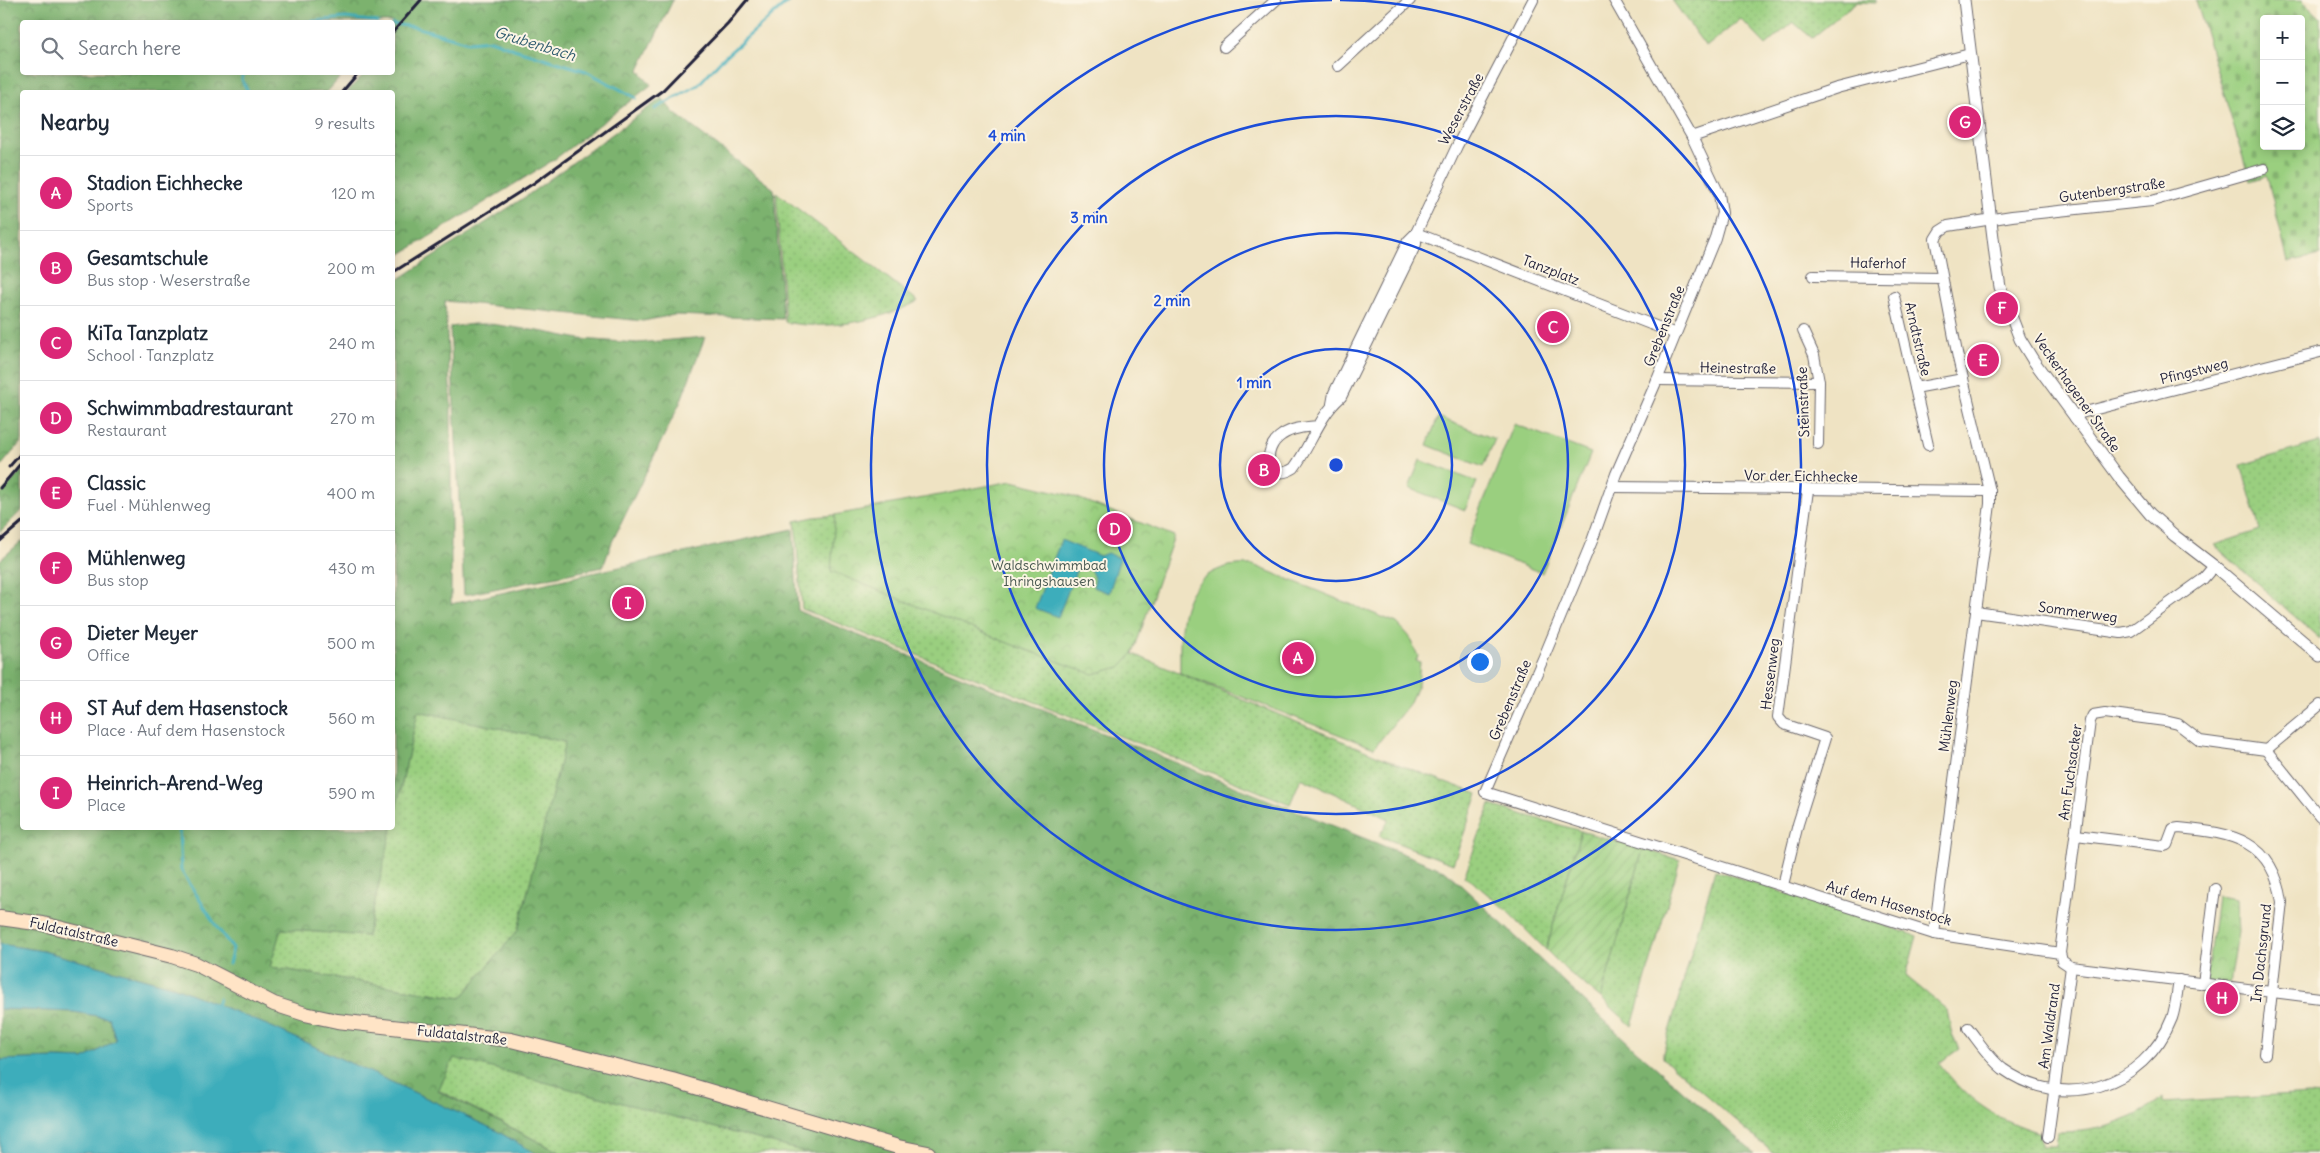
<!DOCTYPE html>
<html lang="en">
<head>
<meta charset="utf-8">
<style>
  :root { --surface:#fff; --page:#f2f2f3; --text:#1f2937; --muted:#747a83; --line:#e0e1e3; --accent:#db2777 }
  body { margin:0; font-family:Delius,sans-serif; background:var(--page); color:var(--text) }
  .controls { position:absolute; right:15px; top:15px; display:grid; overflow:hidden; border-radius:5px; box-shadow:0 2px 12px #0003 }
  .controls button { width:45px; height:45px; display:grid; place-items:center; padding:0; border:0; border-bottom:1px solid var(--line); background:var(--surface); color:var(--text); font:25px sans-serif }
  .you { position:absolute; left:1479px; top:661px; width:18px; height:18px; margin:-12px; border:4px solid #fff; border-radius:50%; background:#1a73e8; box-shadow:0 0 0 8px #1a73e833 }
  .badge { display:grid; place-items:center; width:32px; height:32px; border-radius:50%; background:var(--accent); color:#fff; font-size:16px; font-weight:700 }
  .pin { position:absolute; translate:-50% -50%; border:2px solid #fff; box-shadow:0 1px 5px #0006 }
  .list { margin:0; padding:0; list-style:none }
  h2 { display:flex; justify-content:space-between; align-items:center; height:65px; margin:0; padding:0 20px; font-size:21px }
  h2 small { font-size:16px; font-weight:400; color:var(--muted) }
  .list li { display:grid; grid-template-columns:32px 1fr auto; gap:15px; align-items:center; box-sizing:border-box; height:75px; padding:0 20px; border-top:1px solid var(--line) }
  .list b { display:block; font-size:19px; white-space:nowrap }
  .list p { margin:0; font-size:16px; white-space:nowrap; color:var(--muted) }
  .list em { font-size:16px; font-style:normal; color:var(--muted) }
  .icon { flex:none; width:28px; height:28px; fill:none; stroke:currentColor; stroke-width:2; stroke-linecap:round; stroke-linejoin:round }
  .map { position:relative; flex:none; width:2320px; height:1153px; overflow:hidden }
  .search { position:absolute; background:var(--surface); box-shadow:0 2px 12px #0003; left:20px; top:20px; width:375px; height:55px; display:flex; align-items:center; gap:12px; box-sizing:border-box; padding:0 18px; border-radius:5px; color:var(--muted); font-size:19px }
  .panel { position:absolute; background:var(--surface); box-shadow:0 2px 12px #0003; left:20px; top:90px; width:375px; height:740px; border-radius:5px }
  .map>svg:first-child { display:block }
</style>
</head>
<body>
<div class="map">
<svg width="2320" height="1153" viewBox="0 0 2320 1153">
  <defs>
    <pattern id="grass-dots" width="8" height="8" patternUnits="userSpaceOnUse" patternTransform="scale(1.25)"><rect width="8" height="8" fill="#9acf7f"/><path d="M2 2h.1M6 6h.1" fill="none" stroke="#84b16f" stroke-width="1.8" stroke-linecap="round"/></pattern>
    <pattern id="forest-crowns" width="20" height="18" patternUnits="userSpaceOnUse" patternTransform="scale(1.25)"><rect width="20" height="18" fill="#7bb26e"/><path d="M2 6a3 3 0 1 1 6 0M12 15a3 3 0 1 1 6 0" fill="none" stroke="#64905c"/></pattern>
    <pattern id="cemetery-stones" width="16" height="16" patternUnits="userSpaceOnUse" patternTransform="scale(1.25)"><rect width="16" height="16" fill="#9acf7f"/><path d="M2 7V4a2 2 0 0 1 4 0v3zM10 15v-3a2 2 0 0 1 4 0v3z" fill="#84b16f"/></pattern>
    <pattern id="park-crowns" width="20" height="18" patternUnits="userSpaceOnUse" patternTransform="scale(1.25)"><rect width="20" height="18" fill="#9acf7f"/><path d="M2 6a3 3 0 1 1 6 0M12 15a3 3 0 1 1 6 0" fill="none" stroke="#84b16f"/></pattern>
    <pattern id="garden-furrows" width="10" height="10" patternUnits="userSpaceOnUse" patternTransform="scale(1.25)"><rect width="10" height="10" fill="#9acf7f"/><path d="M-1 1l2-2M0 10L10 0M9 11l2-2" fill="none" stroke="#84b16f"/></pattern>
  </defs>
  <rect width="100%" height="100%" fill="#fcf5e5"/>
  <filter id="ink" filterUnits="userSpaceOnUse"><feTurbulence type="fractalNoise" baseFrequency=".02" numOctaves="2"/><feDisplacementMap in="SourceGraphic" scale="10" xChannelSelector="R" yChannelSelector="G"/><feConvolveMatrix kernelMatrix="1 2 1 2 8 2 1 2 1" color-interpolation-filters="sRGB"/></filter>
  <filter id="wash" filterUnits="userSpaceOnUse"><feTurbulence type="fractalNoise" baseFrequency=".0096" numOctaves="4" result="noise"/><feDisplacementMap in="SourceGraphic" scale="20" xChannelSelector="R" yChannelSelector="G"/><feGaussianBlur stdDeviation="1.12" result="paint"/><feColorMatrix in="noise" values="0 0 0 0 0 0 0 0 0 0 0 0 0 0 0 0 0 1.4 0 .05"/><feComposite in="paint" operator="in"/></filter>
  <g filter="url(#wash)">
    <rect width="100%" height="100%" fill="#efe3c3"/>
    <g fill="url(#grass-dots)" stroke="#5e785d">
      <path d="M1672,0h204v3l-20,-1 -44,36 -19,-16 -27,23 -25,-26 -35,28z"/>
      <path d="M776,192l142,109c-36,20 -93,30 -133,21z"/>
      <path d="M2320,442v197l-106,-94 46,-15 -19,-65z"/>
      <path d="M835,515l299,134 -1,5 267,111 78,29 -25,70 -74,-28 10,-17 -88,-41 -11,26 -488,-195 -7,-88 19,-4z"/>
      <path d="M418,711l148,31 -48,188 -57,68 -191,-31 10,-38 87,7z"/>
      <path d="M1490,805l91,26 -35,119 -40,-40 -34,-29 -8,-4z"/>
      <path d="M1643,849l37,11 -48,166 -31,-28z"/>
      <path d="M1715,870l202,66 -11,40 41,34 5,25 7,14 -20,14c29,38 55,56 101,70l1,13h15l2,-14c42,0 71,-9 105,-34v5l146,-9 11,1v58h-547l-110,-95v-5z"/>
      <path d="M454,1057l349,94 -1,2h-241l-123,-63z"/>
    </g>
    <g fill="url(#forest-crowns)" stroke="#4e6a54">
      <path d="M0,0h673l-34,70 12,15 -96,74 -162,100 -1,-167h-45l18,-19 27,-1v-50h-370v50l322,1 -17,19h-305v349l-22,26z"/>
      <path d="M662,98l11,14 101,77 9,130 -109,-4 -31,6 -198,-20 6,103v200l342,-75 5,82 648,260 191,180 117,102h-952v-2l-348,-93 -16,33 123,62h-26l-40,-23 -47,-22 -174,-80 -99,-41 -132,-36 -43,-7v-384l22,-19v287h370l-25,108 -86,-7 -11,38 191,31 57,-68 47,-188 -147,-31 -25,112v-540l132,-86z"/>
      <path d="M474,324h17l54,8 35,7 57,4 68,-6 -25,66 -68,139 -9,25 -139,28 -14,-268z"/>
      <path d="M22,470v40l-22,22v-37z"/>
      <path d="M0,1009l74,3 35,6 7,22 -32,19 -28,-1 -56,2z"/>
    </g>
    <path fill="url(#cemetery-stones)" stroke="#5e785d" fill-rule="evenodd" d="M2196,0h106l18,17v238l-32,7 -21,-86 -17,5zM2264,19h37v127h-37z"/>
    <g fill="url(#park-crowns)" stroke="#5e785d">
      <path d="M1012,481l58,14 104,41 -41,117 -13,14 -27,7 -80,-29 -182,-74 4,-56z"/>
      <path d="M2217,896l19,3 2,33 -8,52 -24,-2z"/>
    </g>
    <path fill="url(#garden-furrows)" stroke="#5e785d" d="M1581,831l62,18 -42,149 -35,-28 -20,-20z"/>
    <g fill="#9acf7f" stroke="#5e785d">
      <path d="M1438,417l57,22 -12,28 -56,-22z"/>
      <path d="M1514,424l77,29 -49,120 -75,-29z"/>
      <path d="M1420,460l57,22 -12,28 -56,-22z"/>
      <path d="M1253,565l144,58 12,13 9,20 -2,5 4,1 -2,22 -9,20 -35,44 -194,-75c0,-41 -4,-92 46,-106 9,-3 19,-2 27,-2z"/>
    </g>
    <g fill="#3eadbb" stroke="#30687b">
      <path d="M1061,540l39,16 7,-3 13,5 -11,35 -16,-6 2,-7 -7,-16 -8,-3 -22,56 -23,-9z"/>
      <path d="M0,944l43,7 132,36 99,41 174,80 47,22 40,23h-535v-93l56,-2 28,1 32,-19 -7,-22 -35,-6 -74,-3z"/>
    </g>
    <g fill="none" stroke-linecap="round" stroke-linejoin="round">
      <g stroke="#3eadbb" stroke-width="3">
        <path d="M304,22l42,-4 32,4"/>
        <path d="M392,24l23,3 53,15 23,-2 23,9 72,22 50,27"/>
        <path d="M242,72v8l6,12"/>
        <path d="M655,109l43,-24 23,-25 69,-60"/>
        <path d="M179,828l2,42 37,59 15,19 -4,16"/>
        <path d="M217,1006l2,-8"/>
      </g>
    </g>
  </g>
  <g filter="url(#ink)">
    <g fill="none" stroke-linecap="round" stroke-linejoin="round">
      <defs>
        <g id="minor">
          <path d="M1614,0l78,137"/>
          <path d="M1224,47l52,-47"/>
          <path d="M1970,54l-133,34 -145,49 27,57 3,19 -7,25 -58,142 -41,94 -24,67 -46,111 -61,140 449,142 126,19 2,8 9,6 249,31"/>
          <path d="M1338,66l72,-66"/>
          <path d="M1416,233l260,101"/>
          <path d="M1813,276l129,2"/>
          <path d="M1894,296l21,92 48,-9"/>
          <path d="M1803,331l11,24 5,27 -1,62"/>
          <path d="M1657,380l162,2"/>
          <path d="M1915,388l13,57"/>
          <path d="M1332,404l2,-11 74,-152 8,-8 41,-87 76,-146"/>
          <path d="M2075,418l6,-5 239,-61"/>
          <path d="M1317,426c-11,1 -25,2 -35,9 -22,14 -15,50 12,33 17,-23 25,-52 47,-71l75,-153v-11"/>
          <path d="M1612,487l378,4"/>
          <path d="M1976,612l145,21 10,-2 72,-52 11,-13"/>
          <path d="M2266,750l54,67"/>
          <path d="M2266,750l54,-45"/>
          <path d="M2076,835l88,11 3,-1 6,-16 6,-1c54,5 94,12 103,74l-17,152"/>
          <path d="M1783,885l15,-61 27,-86 -41,-14 -6,-7 30,-227"/>
          <path d="M1934,934l56,-430v-13l-32,-133 -23,-119 5,-8 8,-5 64,-10 140,-15 112,-32"/>
          <path d="M2060,953l30,-232 3,-6 12,-2 60,8 13,3 22,17 66,9"/>
          <path d="M2203,984l12,-95"/>
          <path d="M1968,1028c11,14 21,30 35,41 60,43 142,19 169,-51 4,-12 5,-26 7,-38"/>
          <path d="M2048,1137l23,-170"/>
        </g>
        <path id="tertiary" d="M1964,0l32,262 4,25 20,52 13,21 86,117 31,37 25,22 39,30 106,90"/>
        <path id="secondary" d="M0,918l43,6 129,32 24,8 78,40 31,10 32,7 174,19 161,40 226,67 30,6"/>
      </defs>
      <use href="#minor" stroke="#6a666b" stroke-width="12"/>
      <use href="#tertiary" stroke="#6a666b" stroke-width="13"/>
      <use href="#secondary" stroke="#6a666b" stroke-width="16"/>
      <use href="#minor" stroke="#fff" stroke-width="10"/>
      <use href="#tertiary" stroke="#fff" stroke-width="11"/>
      <use href="#secondary" stroke="#ffe4c6" stroke-width="14"/>
      <g stroke="#22223b" stroke-width="3">
        <path d="M392,33l29,-33"/>
        <path d="M342,92l17,-20"/>
        <path d="M392,273l142,-90 129,-93 65,-67 19,-23"/>
        <path d="M9,467l13,-15"/>
        <path d="M0,488l22,-26"/>
        <path d="M0,541l22,-19"/>
      </g>
    </g>
  </g>
  <g fill="none" stroke="#1d4ed8" stroke-width="2.5">
    <circle cx="1336" cy="465" r="116"/>
    <circle cx="1336" cy="465" r="232"/>
    <circle cx="1336" cy="465" r="349"/>
    <path d="M1340 0A465 465 0 1 1 1332 0"/>
  </g>
  <g text-anchor="middle" stroke-width="4" stroke-linejoin="round" paint-order="stroke">
    <g font-size="14" fill="#22223b" stroke="#fcf5e5">
      <text transform="translate(1461 109) rotate(-62)" y="5">Weserstraße</text>
      <text transform="translate(2112 190) rotate(-8)" y="5">Gutenbergstraße</text>
      <text transform="translate(1878 263) rotate(1)" y="5">Haferhof</text>
      <text transform="translate(1551 270) rotate(21)" y="5">Tanzplatz</text>
      <text transform="translate(1664 326) rotate(-68)" y="5">Grebenstraße</text>
      <text transform="translate(1918 339) rotate(77)" y="5">Arndtstraße</text>
      <text transform="translate(1738 368) rotate(1)" y="5">Heinestraße</text>
      <text transform="translate(2194 371) rotate(-14)" y="5">Pfingstweg</text>
      <text transform="translate(2077 393) rotate(55)" y="5">Veckerhagener Straße</text>
      <text transform="translate(1803 402) rotate(-92)" y="5">Steinstraße</text>
      <text transform="translate(1801 476) rotate(1)" y="5">Vor der Eichhecke</text>
      <text transform="translate(2078 612) rotate(8)" y="5">Sommerweg</text>
      <text transform="translate(1770 674) rotate(-83)" y="5">Hessenweg</text>
      <text transform="translate(1510 700) rotate(-67)" y="5">Grebenstraße</text>
      <text transform="translate(1948 716) rotate(-83)" y="5">Mühlenweg</text>
      <text transform="translate(2070 772) rotate(-82)" y="5">Am Fuchsacker</text>
      <text transform="translate(1889 903) rotate(16)" y="5">Auf dem Hasenstock</text>
      <text transform="translate(74 932) rotate(13)" y="5">Fuldatalstraße</text>
      <text transform="translate(2261 953) rotate(-84)" y="5">Im Dachsgrund</text>
      <text transform="translate(2049 1026) rotate(-82)" y="5">Am Waldrand</text>
      <text transform="translate(462 1035) rotate(6)" y="5">Fuldatalstraße</text>
    </g>
    <g font-size="14" fill="#46564f" stroke="#fcf5e5">
      <text x="1049" y="570">Waldschwimmbad<tspan x="1049" dy="16">Ihringshausen</tspan></text>
    </g>
    <g font-size="15" font-style="italic" fill="#2d5a6e" stroke="#fcf5e5">
      <text transform="translate(535 44) rotate(17)" y="5">Grubenbach</text>
    </g>
  </g>
  <circle cx="1336" cy="465" r="8" fill="#1d4ed8" stroke="#fcf5e5" stroke-width="2.5"/>
  <g font-size="15" text-anchor="middle" font-weight="bold" fill="#1d4ed8" stroke="#fcf5e5" stroke-width="4" stroke-linejoin="round" paint-order="stroke">
    <text x="1007" y="141">4 min</text>
    <text x="1089" y="223">3 min</text>
    <text x="1172" y="306">2 min</text>
    <text x="1254" y="388">1 min</text>
  </g>
</svg>
<div class="controls">
<button>+</button>
<button>−</button>
<button><svg class="icon" aria-label="layers" viewBox="0 0 24 24"><path d="M12 4l9 5-9 5-9-5zM3 14l9 5 9-5"/></svg></button>
</div>
<div class="you"></div>
<div class="pin badge" style="left:1298px;top:658px">A</div>
<div class="pin badge" style="left:1264px;top:470px">B</div>
<div class="pin badge" style="left:1553px;top:327px">C</div>
<div class="pin badge" style="left:1115px;top:529px">D</div>
<div class="pin badge" style="left:1983px;top:360px">E</div>
<div class="pin badge" style="left:2002px;top:308px">F</div>
<div class="pin badge" style="left:1965px;top:122px">G</div>
<div class="pin badge" style="left:2222px;top:998px">H</div>
<div class="pin badge" style="left:628px;top:603px">I</div>
<div class="search"><svg class="icon" aria-label="search" viewBox="0 0 24 24"><circle cx="10" cy="10" r="6"/><path d="M15 15l6 6"/></svg>Search here</div>
<section class="panel">
<h2>Nearby<small>9 results</small></h2>
<ul class="list">
<li><span class="badge">A</span><div><b>Stadion Eichhecke</b><p>Sports</p></div><em>120 m</em></li>
<li><span class="badge">B</span><div><b>Gesamtschule</b><p>Bus stop · Weserstraße</p></div><em>200 m</em></li>
<li><span class="badge">C</span><div><b>KiTa Tanzplatz</b><p>School · Tanzplatz</p></div><em>240 m</em></li>
<li><span class="badge">D</span><div><b>Schwimmbadrestaurant</b><p>Restaurant</p></div><em>270 m</em></li>
<li><span class="badge">E</span><div><b>Classic</b><p>Fuel · Mühlenweg</p></div><em>400 m</em></li>
<li><span class="badge">F</span><div><b>Mühlenweg</b><p>Bus stop</p></div><em>430 m</em></li>
<li><span class="badge">G</span><div><b>Dieter Meyer</b><p>Office</p></div><em>500 m</em></li>
<li><span class="badge">H</span><div><b>ST Auf dem Hasenstock</b><p>Place · Auf dem Hasenstock</p></div><em>560 m</em></li>
<li><span class="badge">I</span><div><b>Heinrich-Arend-Weg</b><p>Place</p></div><em>590 m</em></li>
</ul>
</section>
</div>
</body>
</html>
